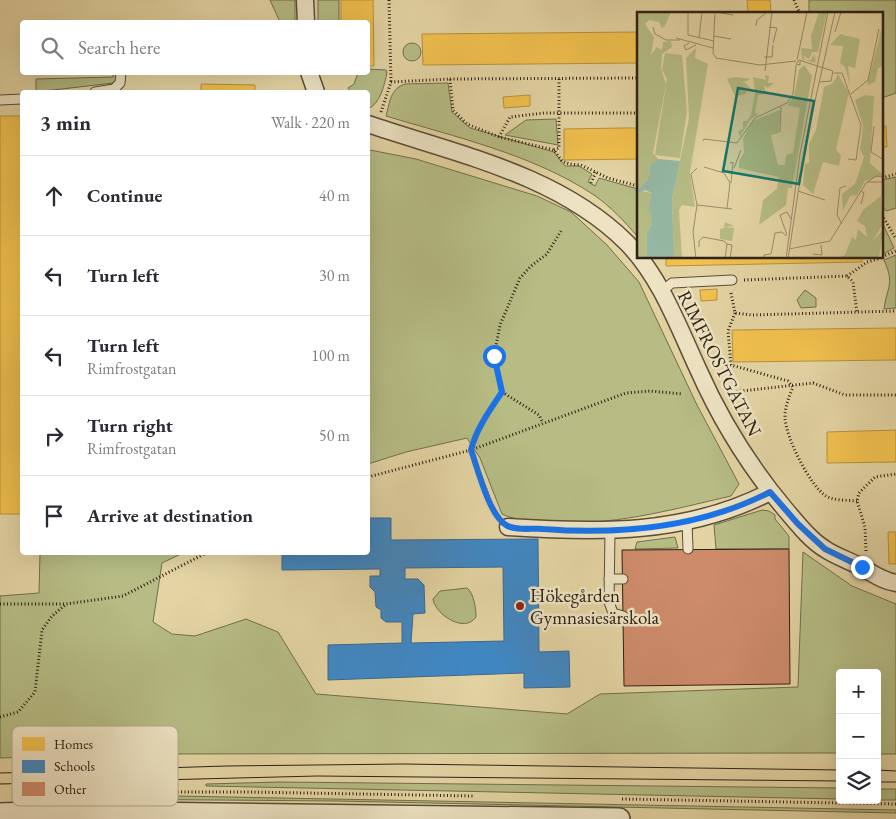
<!DOCTYPE html>
<html lang="en">
<head>
<meta charset="utf-8">
<style>
  :root { --surface:#fff; --page:#f7f7f7; --text:#2b2b33; --muted:#7c7c81; --line:#e1e1e2 }
  body { margin:0; font-family:"EB Garamond",serif; background:var(--page); color:var(--text) }
  .controls { position:absolute; right:15px; bottom:15px; display:grid; overflow:hidden; border-radius:5px; box-shadow:0 5px 20px #0002 }
  .controls button { width:45px; height:45px; display:grid; place-items:center; padding:0; border:0; border-bottom:1px solid var(--line); background:var(--surface); color:var(--text); font:25px sans-serif }
  .stop { position:absolute; width:15px; height:15px; margin:-11px; border:4px solid #1a73e8; border-radius:50%; background:#fff }
  .stop.end { background:#1a73e8; border-color:#fff; box-shadow:0 1px 5px #0008 }
  .list { margin:0; padding:0; list-style:none }
  h2 { display:flex; justify-content:space-between; align-items:center; height:65px; margin:0; padding:0 20px; font-size:21px }
  h2 small { font-size:16px; font-weight:400; color:var(--muted) }
  .list li { display:grid; grid-template-columns:32px 1fr auto; gap:15px; align-items:center; box-sizing:border-box; height:80px; padding:0 20px; border-top:1px solid var(--line) }
  .list b { display:block; font-size:19px; white-space:nowrap }
  .list p { margin:0; font-size:16px; white-space:nowrap; color:var(--muted) }
  .list em { font-size:16px; font-style:normal; color:var(--muted) }
  .icon { flex:none; width:28px; height:28px; fill:none; stroke:currentColor; stroke-width:2; stroke-linecap:round; stroke-linejoin:round }
  .map { position:relative; flex:none; width:896px; height:819px; overflow:hidden }
  .search { position:absolute; background:var(--surface); box-shadow:0 5px 20px #0002; left:20px; top:20px; width:350px; height:55px; display:flex; align-items:center; gap:12px; box-sizing:border-box; padding:0 18px; border-radius:5px; color:var(--muted); font-size:19px }
  .panel { position:absolute; background:var(--surface); box-shadow:0 5px 20px #0002; left:20px; top:90px; width:350px; height:465px; border-radius:5px }
  .map>svg:first-child { display:block }
</style>
</head>
<body>
<div class="map">
<svg width="896" height="819" viewBox="0 0 896 819">
  <rect width="100%" height="100%" fill="#e4d4a3"/>
  <filter id="stains"><feTurbulence type="fractalNoise" baseFrequency=".004" numOctaves="4"/><feColorMatrix values="0 0 0 0 .2 0 0 0 0 .09 0 0 0 0 .02 0 0 0 .5 -.17"/></filter>
  <radialGradient id="worn" r=".72"><stop offset=".6" stop-color="#630" stop-opacity="0"/><stop offset="1" stop-color="#630" stop-opacity=".3"/></radialGradient>
  <g fill="#b6bc84" stroke="#726e4d">
    <path d="M270,0h25v22h-15z"/>
    <rect x="318" y="0" width="21" height="22"/>
    <path d="M809,0h87v93l-14,5v-84h-73z"/>
    <circle cx="412" cy="52" r="9"/>
    <path d="M368,69l18,1 1,2c-2,12 -7,32 -19,37v-17h-17l-3,-4 6,-4 4,-11 10,-1z"/>
    <path d="M113,73h6l-3,8 -3,2 -77,9v-13l77,-2z"/>
    <path d="M448,83l4,29 18,16 84,24 11,14h14l13,8 -4,8 7,4 4,-8 39,11v48c-13,-15 -28,-31 -44,-42 -62,-41 -139,-58 -208,-79 4,-14 4,-27 19,-32z"/>
    <path d="M556,119l2,26 -53,-10 21,-15z"/>
    <path d="M370,150l46,9 121,37 34,16 36,33 32,37 58,123 42,79 -8,12c-61,14 -121,31 -184,26 -17,-1 -30,-1 -45,-8l-22,-56 -13,-20 -61,14 -38,12v-313z"/>
    <path d="M896,177v31l-10,3 -4,-5v-26z"/>
    <path d="M882,222l12,26 -12,7z"/>
    <path d="M896,255v53l-12,1c3,-23 11,-24 0,-49z"/>
    <path d="M805,290l11,8v9l-15,1 -4,-8z"/>
    <path d="M762,510l7,1 6,4v4l14,17v13h-73l-2,-24z"/>
    <path d="M675,537l3,11 -43,1 2,-7z"/>
    <path d="M803,552l49,34 44,18v150h-19v-81h-37v80l-702,1 -138,4v-162l39,-3 1,-40h143l-21,10 -9,59 19,12 23,2 51,-17 32,13 38,62 251,20 33,-20 198,-7z"/>
    <path d="M467,588c7,5 9,21 9,29 -12,17 -41,-3 -43,-18l7,-8z"/>
    <path d="M280,782l560,6v11l-634,-13v-2z"/>
    <rect x="877" y="789" width="19" height="11"/>
    <path d="M126,795l770,15v3l-560,-12 -242,-2 2,-2z"/>
  </g>
  <g fill="#f2c14e" stroke="#b7913d">
    <path d="M341,0h32l1,66h-6v-44h-27z"/>
    <path d="M747,0h23l1,14h-23z"/>
    <path d="M638,32v31l-215,2 -1,-31z"/>
    <path d="M201,84l54,1v7h-54z"/>
    <path d="M530,95v11l-26,2 -1,-11z"/>
    <rect x="0" y="116" width="22" height="398"/>
    <path d="M882,126h4l1,21h-5z"/>
    <path d="M623,128h15v31l-74,1v-31z"/>
    <path d="M666,258h196v4l-196,4z"/>
    <path d="M717,289v11l-16,1 -1,-11z"/>
    <path d="M894,328h2v32l-163,2 -1,-32z"/>
    <path d="M896,430v32l-69,1v-31z"/>
    <path d="M888,532h8v32h-7z"/>
  </g>
  <path fill="#3f88c5" stroke="#3a6990" fill-rule="evenodd" d="M368,518h23v22l147,-1 1,113 30,-1 1,36 -46,1v-15l-196,7v-35l74,-2v-21h-16l-5,-4v-8l-5,-3 -1,-15 -5,-5v-11h10v-7l-98,1v-18h86zM503,567l1,74 -93,2 2,-29 12,-1 -1,-28 -6,-6h-13v-11z"/>
  <path fill="#cd8b6a" stroke="#2e2116" d="M789,549l1,135 -166,2 -2,-136z"/>
  <g fill="none" stroke-linecap="round" stroke-linejoin="round">
    <defs>
      <g id="service">
        <path d="M95,92l19,-3 6,-6 1,-11"/>
        <path d="M0,100l22,-1"/>
        <path d="M662,291l10,-8 60,-3"/>
        <path d="M687,522l1,27"/>
        <path d="M610,532l-1,70 4,11 10,3"/>
        <path d="M609,579h14"/>
      </g>
      <g id="minor">
        <path d="M305,0l1,22"/>
        <path d="M309,72l7,20"/>
        <path d="M368,124c88,30 189,50 258,118 34,34 52,84 72,127 23,52 51,97 87,140 12,14 25,31 40,40 10,7 23,11 34,17 14,7 21,14 37,17"/>
        <path d="M508,527c91,6 178,8 262,-35"/>
      </g>
      <path id="tertiary" d="M0,814l55,-2 564,7"/>
    </defs>
    <use href="#service" stroke="#5c4e39" stroke-width="11"/>
    <use href="#minor" stroke="#5c4e39" stroke-width="19"/>
    <use href="#tertiary" stroke="#5c4e39" stroke-width="24"/>
    <g stroke="#2e2116" stroke-width="3" stroke-dasharray="1 2.5" stroke-linecap="butt">
      <path d="M389,0l2,82"/>
      <path d="M794,0l6,14"/>
      <path d="M450,79l188,-1"/>
      <path d="M381,112l10,-30 59,-3 3,31 14,14 32,13 55,13 8,11 7,3 12,1 27,13 30,8"/>
      <path d="M499,137l11,-20 34,-4h94"/>
      <path d="M554,150l5,-2v-70"/>
      <path d="M882,178l14,-4"/>
      <path d="M591,183l5,-11"/>
      <path d="M882,215l14,24"/>
      <path d="M882,257l14,-6"/>
      <path d="M847,276l20,-14 14,-4"/>
      <path d="M744,280l103,-4 6,6 4,31"/>
      <path d="M731,293l4,20 17,2 144,-4"/>
      <path d="M735,313l-7,18 3,34 57,16 5,6c-4,10 -8,19 -8,30 0,19 25,69 41,79 9,5 21,4 31,5"/>
      <path d="M502,392l37,23 4,8"/>
      <path d="M733,392l80,-9 32,12h51"/>
      <path d="M368,477l103,-27 155,-57 24,-2 33,3"/>
      <path d="M496,516l-25,-66c5,-21 19,-40 31,-58l-8,-36 6,-31 20,-47 11,-12 16,-12 14,-23"/>
      <path d="M866,551l-1,-24 -8,-26 2,-8 16,-16 21,-3"/>
      <path d="M0,604h66l57,-8 85,-44"/>
      <path d="M0,717l18,-5 17,-20 7,-62 10,-14 13,-11"/>
      <path d="M104,792h144l227,4"/>
      <path d="M622,799l274,5"/>
    </g>
    <use href="#service" stroke="#ede3c3" stroke-width="9"/>
    <use href="#minor" stroke="#ede3c3" stroke-width="16"/>
    <use href="#tertiary" stroke="#ede3c3" stroke-width="21"/>
    <g stroke="#2e2116" stroke-width="1">
      <path d="M877,770l19,1"/>
      <path d="M0,773l226,-7 177,-2 437,6"/>
      <path d="M877,782h19"/>
      <path d="M0,784l317,-8 523,5"/>
    </g>
  </g>
  <g fill="none" stroke-linecap="round" stroke-linejoin="round">
    <path stroke="#1a73e8" stroke-width="6" d="M494,356l8,36c-12,18 -26,37 -31,58 7,19 18,65 35,75 8,6 27,3 37,4 78,6 157,-1 227,-37l28,32 27,25 37,18"/>
  </g>
  <circle fill="#8f2418" stroke="#ede3c3" stroke-width="2" cx="520" cy="606" r="5"/>
  <g text-anchor="middle" stroke-width="5" stroke-linejoin="round" paint-order="stroke">
    <g font-size="19" fill="#2e2116" stroke="#ede3c3">
      <text transform="translate(720 363) rotate(63)" y="7">RIMFROSTGATAN</text>
    </g>
    <g font-size="19" fill="#2e2116" stroke="#ede3c3" text-anchor="start">
      <text x="530" y="602">Hökegården<tspan x="530" dy="22">Gymnasiesärskola</tspan></text>
    </g>
  </g>
  <g transform="translate(637 12)">
    <rect width="246" height="246" fill="#e4d4a3"/>
    <path d="M0,0h34l-6,14 -3,2 -3,-6 -10,-2 -4,4 9,13 -3,18 6,-8 5,3 1,-8 8,-1 1,6 -10,7 -1,15 5,15 -13,69 5,6 -8,6 -2,14 -11,11 15,3v31l-5,30 -5,5 -5,-1zM182,0h8l-9,40h-6l-3,7 -7,-4 4,5h5l3,-6v6l2,-6 -1,9 -13,-4 -1,-11 11,1 -1,-13zM244,19h2v35l-5,2 -3,14 -8,3zM203,22l20,5 -5,29 -7,-2 2,19 -5,-18 -5,-4 3,-17 -13,-1zM59,36l-1,10 13,6 -18,108 5,35 -13,-2 -3,5 3,48 -8,1 -2,-60 17,-81 -3,-60zM28,41l17,2 5,56 -7,47 -25,-3 12,-76 -5,-9zM167,53l8,11 -20,112h-4l-2,17 -27,20 4,-25 14,-11 2,-12 -40,-9v-7l5,-9 -1,-13 9,-18 28,-11 -1,23 -8,2 1,6 6,24h7l1,-10 7,-2 7,-45 -13,-3 7,-8 5,-27zM201,62l11,19 -13,56 5,7 -2,10 -16,-4 -10,32 -10,-9 2,-21 4,-1v-19l7,-14 8,-43 9,-4zM128,63l4,1 -1,7h6l-6,5 -4,-3 2,9 -8,1 -3,18 4,1 -9,6 -10,17 -2,-6 5,-2v-8h4l4,-6 4,-21 -2,-17 13,3zM98,65l16,2 -7,3 8,8 -6,-2v6l-11,2 -8,-17zM228,83l9,1 -4,67 13,12 -18,6 -8,14 -7,1 -7,14 -1,-16 13,-10 9,-27 -4,-7 3,-24 -8,-26zM244,184l2,28 -10,16 10,-10 -4,28h-41l7,-3 7,-18 4,3 2,-11 9,8 -2,-11 -8,-5 6,-11zM88,210l9,4 -10,1 10,1 -2,13 -12,-2v-10l4,-1z" fill="#b6bc84"/>
    <path d="M21,147l22,2 -8,38 2,59h-32l5,-4v-20l5,-10 -1,-12 -3,-1 4,-18 -7,-3 -7,3 -1,-3 11,-11 2,-14z" fill="#95b8a4"/>
    <path fill="none" stroke="#9b8c6b" stroke-width="1" d="M51,0v23l26,6M78,0l-2,41 3,5 44,7 36,-4M79,0l17,3M119,14l1,-6 10,-8M16,15l2,7 11,6h14M132,15l8,1 -4,15M198,20l6,-20M77,24l17,3M39,26l37,10M62,26l3,-26M52,31l-5,3 2,4 10,-5M127,45h8l1,-12M160,48l10,-48M163,49v4l-4,-1 3,-4 34,11 -2,10 -12,1M128,59l7,-59M197,61h8l19,52 -5,35 -8,-1M214,82l17,-14 11,-51M237,114l-3,26 13,8M143,120l1,-25M66,129l1,-2 33,4 18,-25 32,-15 6,-9 3,-29M93,151l3,-1 -2,21M67,155l20,6 6,10 -3,25M97,156l7,-18M230,170h17M161,179l27,9M224,179l3,2 -3,11M60,193l35,4M205,212l-5,-9 3,-27 6,-2M150,223l-7,-20 7,-3 4,7M90,232l5,1 -2,14M62,235v-6l4,-4 21,4 3,3 -2,15M152,237l41,-8 36,-58 10,-7 8,1M176,242l9,1 -1,-10M59,247l-3,-27 4,-27 -6,-31 6,-6M126,247l1,-4 7,-1 4,-21 7,-1 4,4M149,247l14,-105 28,-142M151,247l18,-118 29,-129"/>
    <path fill="#0f766e" fill-opacity="0.15" stroke="#0f766e" stroke-width="2.5" d="M101,76l76,13 -15,83 -76,-13z"/>
    <rect width="246" height="246" fill="none" stroke="#2e2116" stroke-width="2.5"/>
  </g>
  <rect x="12" y="726" width="166" height="80" rx="8" fill="#ede3c3" stroke="#b4a98f" stroke-width="1"/>
  <rect x="22" y="737" width="23" height="14" fill="#f2c14e"/>
  <rect x="22" y="760" width="23" height="13" fill="#3f88c5"/>
  <rect x="22" y="782" width="23" height="14" fill="#cd8b6a"/>
  <g font-size="14" fill="#2e2116">
    <text x="54" y="749">Homes</text>
    <text x="54" y="771">Schools</text>
    <text x="54" y="794">Other</text>
  </g>
  <rect width="100%" height="100%" filter="url(#stains)"/>
  <rect width="100%" height="100%" fill="url(#worn)"/>
</svg>
<div class="controls">
<button>+</button>
<button>−</button>
<button><svg class="icon" aria-label="layers" viewBox="0 0 24 24"><path d="M12 4l9 5-9 5-9-5zM3 14l9 5 9-5"/></svg></button>
</div>
<div class="stop" style="left:494px;top:356px"></div>
<div class="stop end" style="left:862px;top:567px"></div>
<div class="search"><svg class="icon" aria-label="search" viewBox="0 0 24 24"><circle cx="10" cy="10" r="6"/><path d="M15 15l6 6"/></svg>Search here</div>
<section class="panel">
<h2>3 min<small>Walk · 220 m</small></h2>
<ul class="list">
<li><svg class="icon" aria-label="ahead" viewBox="0 0 24 24"><path d="M12 20V5M6 11l6-6 6 6"/></svg><div><b>Continue</b></div><em>40 m</em></li>
<li><svg class="icon" aria-label="left" viewBox="0 0 24 24"><path d="M17 20v-9H6M10 6l-5 5 5 5"/></svg><div><b>Turn left</b></div><em>30 m</em></li>
<li><svg class="icon" aria-label="left" viewBox="0 0 24 24"><path d="M17 20v-9H6M10 6l-5 5 5 5"/></svg><div><b>Turn left</b><p>Rimfrostgatan</p></div><em>100 m</em></li>
<li><svg class="icon" aria-label="right" viewBox="0 0 24 24"><path d="M7 20v-9h11M14 6l5 5-5 5"/></svg><div><b>Turn right</b><p>Rimfrostgatan</p></div><em>50 m</em></li>
<li><svg class="icon" aria-label="arrive" viewBox="0 0 24 24"><path d="M6 21V4h12l-3 4 3 4H6"/></svg><div><b>Arrive at destination</b></div></li>
</ul>
</section>
</div>
</body>
</html>
